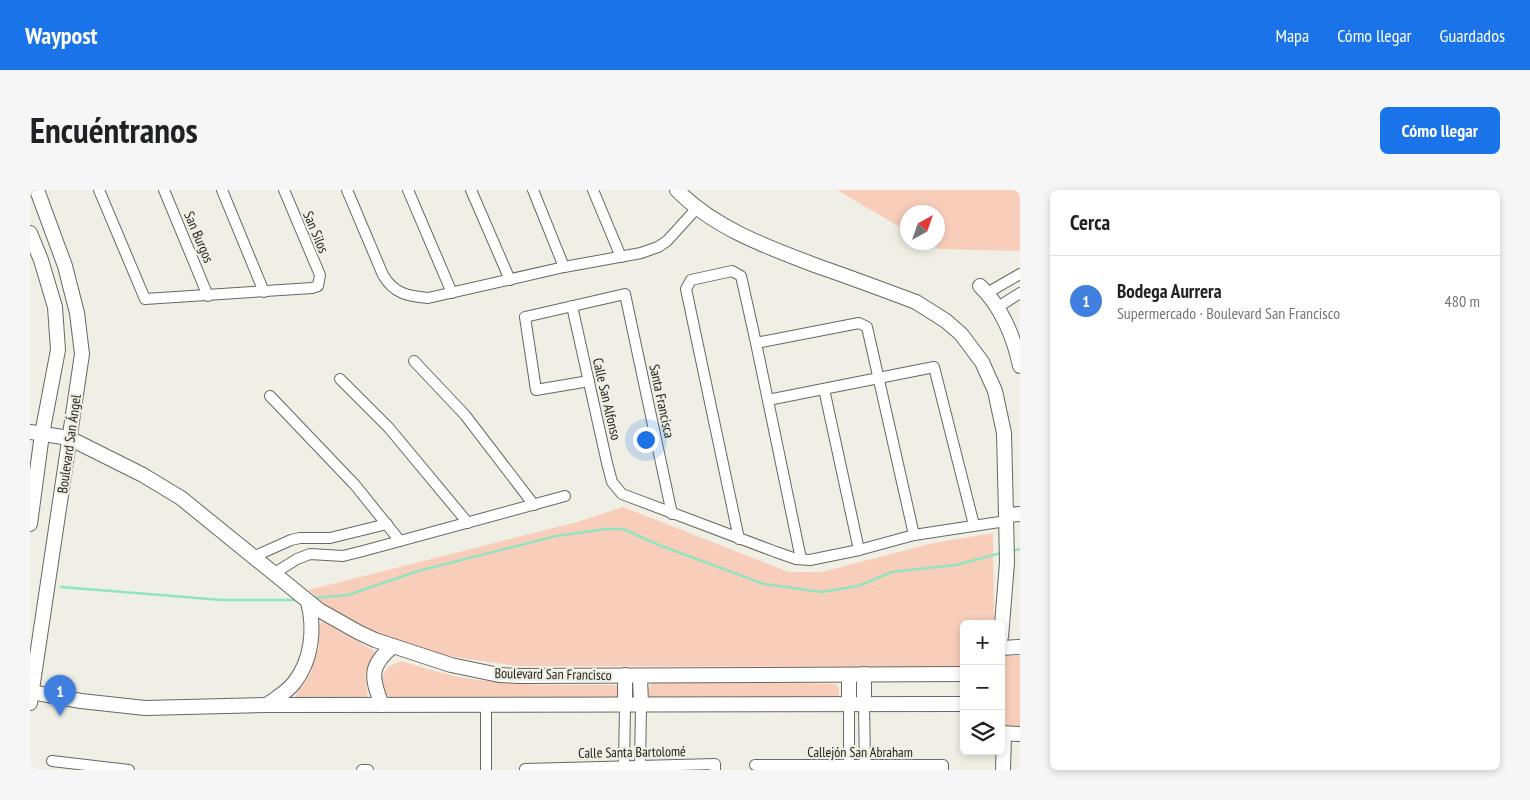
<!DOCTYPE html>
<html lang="es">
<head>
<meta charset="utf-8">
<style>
  :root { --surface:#fff; --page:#f6f6f6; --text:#202124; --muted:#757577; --line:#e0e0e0; --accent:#1a73e8 }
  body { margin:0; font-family:"PT Sans Narrow",sans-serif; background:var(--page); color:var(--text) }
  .controls { position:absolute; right:15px; bottom:15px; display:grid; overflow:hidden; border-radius:8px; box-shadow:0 2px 8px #0003 }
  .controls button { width:45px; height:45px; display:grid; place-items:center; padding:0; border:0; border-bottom:1px solid var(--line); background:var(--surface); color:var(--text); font:25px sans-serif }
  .compass { position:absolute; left:870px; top:15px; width:45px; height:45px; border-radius:50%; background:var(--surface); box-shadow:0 2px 8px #0003; rotate:40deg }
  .you { position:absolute; left:615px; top:249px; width:18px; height:18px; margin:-12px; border:4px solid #fff; border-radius:50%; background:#1a73e8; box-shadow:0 0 0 8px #1a73e833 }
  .badge { display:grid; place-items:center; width:32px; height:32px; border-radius:50%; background:var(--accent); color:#fff; font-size:16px; font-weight:700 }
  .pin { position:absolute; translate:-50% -41px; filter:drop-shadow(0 1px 2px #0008) }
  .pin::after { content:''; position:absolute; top:26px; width:18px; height:15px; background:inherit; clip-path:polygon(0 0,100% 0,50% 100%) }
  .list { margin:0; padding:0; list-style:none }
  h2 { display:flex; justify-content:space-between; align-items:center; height:65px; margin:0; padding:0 20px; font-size:21px }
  h2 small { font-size:16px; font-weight:400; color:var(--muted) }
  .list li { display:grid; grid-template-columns:32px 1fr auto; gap:15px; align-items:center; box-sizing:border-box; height:90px; padding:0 20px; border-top:1px solid var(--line) }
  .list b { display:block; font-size:19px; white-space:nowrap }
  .list p { margin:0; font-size:16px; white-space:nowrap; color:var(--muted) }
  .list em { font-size:16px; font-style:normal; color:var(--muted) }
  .icon { flex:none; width:28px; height:28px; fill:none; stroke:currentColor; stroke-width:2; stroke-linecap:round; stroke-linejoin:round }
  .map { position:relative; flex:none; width:990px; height:580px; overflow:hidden; border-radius:8px }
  header { display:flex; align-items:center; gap:30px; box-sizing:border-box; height:70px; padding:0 25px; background:var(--accent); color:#fff }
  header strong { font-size:24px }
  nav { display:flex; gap:28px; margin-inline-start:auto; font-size:18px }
  .intro { display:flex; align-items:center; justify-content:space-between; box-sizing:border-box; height:120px; padding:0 30px }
  h1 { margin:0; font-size:35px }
  .button { padding:12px 22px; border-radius:8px; background:var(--accent); color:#fff; font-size:18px; font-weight:700 }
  main { display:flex; gap:30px; padding:0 30px }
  aside { flex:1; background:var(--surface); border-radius:8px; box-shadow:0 2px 8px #0003 }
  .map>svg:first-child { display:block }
</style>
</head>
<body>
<header>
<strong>Waypost</strong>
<nav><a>Mapa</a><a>Cómo llegar</a><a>Guardados</a></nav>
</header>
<div class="intro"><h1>Encuéntranos</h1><a class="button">Cómo llegar</a></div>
<main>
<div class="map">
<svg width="990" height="580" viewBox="0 0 990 580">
  <rect width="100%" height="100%" fill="#f0efe5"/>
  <g fill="#f8cebb">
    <path d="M807,0h183v61l-81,-2 -12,-6 11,-1v-30h-30l-1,19z"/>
    <path d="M593,317l166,65h33l111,-29 60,-10 1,91h-30v41l-2,2 -445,-1 -82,-12 -73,-26 -40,-25 -13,-13 268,-68z"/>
    <path d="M292,431l56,32 -10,14 -3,7 3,26 -72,-1 -1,-3 16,-23 3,-13 5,-12 -1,-20z"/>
    <path d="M979,466h11v71h-11l-8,-2v-67z"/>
    <path d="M371,471c24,7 47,15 71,18 48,7 96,6 143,6l7,6 -6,6 -27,2 -194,1 -11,-7 -3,-14 7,-12z"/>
    <path d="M622,493h151l32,1 4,4v8l-7,5 -182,-1 -4,-9z"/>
  </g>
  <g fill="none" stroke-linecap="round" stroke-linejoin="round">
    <g stroke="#91e4be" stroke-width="2.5">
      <path d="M982,361l8,-2"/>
      <path d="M31,397l161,13h75"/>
      <path d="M282,408l36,-3 70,-24 138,-35 50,-7h17l36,16 105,39 58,8 36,-6 34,-14 64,-7 45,-12"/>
    </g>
    <defs>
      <g id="minor">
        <path d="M69,0l46,109 167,-11 6,-2 2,-11 -36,-85"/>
        <path d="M134,0l44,106"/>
        <path d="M192,0l42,102"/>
        <path d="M317,0l36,85c11,19 25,21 45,23l136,-31 77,-14 17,-6 9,-6 30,-33"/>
        <path d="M378,0l44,103"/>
        <path d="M441,0l39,90"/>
        <path d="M503,0l31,77"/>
        <path d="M563,0l28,67"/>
        <path d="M957,103l33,-19"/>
        <path d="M542,116l35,157 5,19 10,12 154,58 20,7 14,1 49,-10 55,-15 92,-14"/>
        <path d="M968,117l22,-14"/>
        <path d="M726,153l103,-20 8,4 47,208"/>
        <path d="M384,171l51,54 69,90"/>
        <path d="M310,189l49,49 79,95"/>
        <path d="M559,191l-53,9 -11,-73 100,-23 47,220"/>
        <path d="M794,199l35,161"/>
        <path d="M240,206l85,89 45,56"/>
        <path d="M738,210l166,-33 40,158"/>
        <path d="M709,349l-53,-250 5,-9 41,-9 9,5 15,67 45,216"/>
        <path d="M223,367l38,-17 9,-2h30l57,-14"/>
        <path d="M243,384l24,-15 13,-5 33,2 20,-5 202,-55"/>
        <path d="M834,514l1,62"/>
        <path d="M456,515v65"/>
        <path d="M819,515v61"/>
        <path d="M22,571l77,9"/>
        <path d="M725,575h188v5"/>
        <path d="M594,577l1,-62"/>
        <path d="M610,577l1,-62"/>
        <path d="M495,579l190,-5v6"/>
        <path d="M332,580h6"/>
      </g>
      <g id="tertiary">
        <path d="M647,0c38,39 93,58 143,77 32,11 64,23 96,35l30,19 15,13 21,28 13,29 9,42 2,82 1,48 -6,74"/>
        <path d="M0,43l11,27 14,47 3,43 -16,84 -12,90"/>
        <path d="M950,96c21,20 34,51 40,80"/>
        <path d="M0,242l39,6 74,37 38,23 138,112 39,22 17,8 76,25 48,10 21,1 444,-2"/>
        <path d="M976,325l14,-1"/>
        <path d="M971,458l19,-1"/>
        <path d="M834,484v30"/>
        <path d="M595,485v30"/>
        <path d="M819,485v30"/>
        <path d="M610,486l1,29"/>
        <path d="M0,502l51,9 64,7 122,-3 697,-1"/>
        <path d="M0,513l52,-349 -5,-41 -12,-47 -28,-76"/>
        <path d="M237,515c9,-7 20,-13 27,-22 18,-23 21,-54 14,-81"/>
        <path d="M352,515c-11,-28 -13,-39 11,-59"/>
        <path d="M971,543l19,1"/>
        <path d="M973,580l1,-36"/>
      </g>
    </defs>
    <use href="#minor" stroke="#68685f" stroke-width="12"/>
    <use href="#tertiary" stroke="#68685f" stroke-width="16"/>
    <use href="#minor" stroke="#fff" stroke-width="10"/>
    <use href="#tertiary" stroke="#fff" stroke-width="14"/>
  </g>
  <g text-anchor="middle" stroke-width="4.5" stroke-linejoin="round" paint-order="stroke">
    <g font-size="14" fill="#1e1e1a" stroke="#f0efe5">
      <text transform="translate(286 42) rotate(67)" y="5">San Silos</text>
      <text transform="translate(169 47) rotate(67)" y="5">San Burgos</text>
      <text transform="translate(577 209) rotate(77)" y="5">Calle San Alfonso</text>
      <text transform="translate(632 211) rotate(78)" y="5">Santa Francisca</text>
      <text transform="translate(39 254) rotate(-82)" y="5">Boulevard San Ángel</text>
      <text transform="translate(523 484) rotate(1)" y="5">Boulevard San Francisco</text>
      <text transform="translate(602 562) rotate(-1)" y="5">Calle Santa Bartolomé</text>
      <text x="830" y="567">Callejón San Abraham</text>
    </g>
  </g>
</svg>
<div class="controls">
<button>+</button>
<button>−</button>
<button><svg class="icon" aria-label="layers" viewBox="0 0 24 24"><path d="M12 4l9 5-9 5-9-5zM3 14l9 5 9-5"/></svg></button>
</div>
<svg class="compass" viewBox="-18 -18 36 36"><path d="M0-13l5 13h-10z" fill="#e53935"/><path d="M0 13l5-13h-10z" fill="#757577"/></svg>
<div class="you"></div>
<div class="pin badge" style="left:30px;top:526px;background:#3f7fe0">1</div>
</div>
<aside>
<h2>Cerca<small></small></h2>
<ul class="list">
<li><span class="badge" style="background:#3f7fe0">1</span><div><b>Bodega Aurrera</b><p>Supermercado · Boulevard San Francisco</p></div><em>480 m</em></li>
</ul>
</aside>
</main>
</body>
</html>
